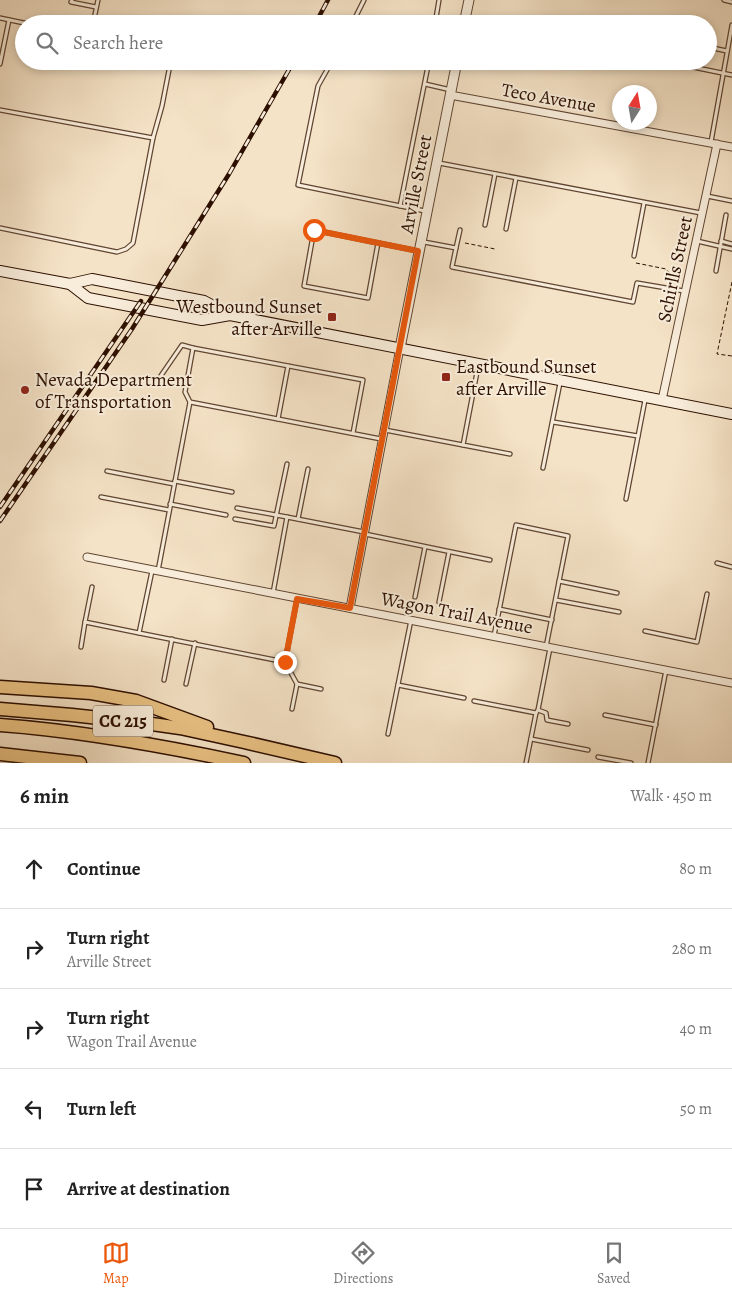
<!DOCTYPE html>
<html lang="en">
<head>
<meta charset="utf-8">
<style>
  :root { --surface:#fff; --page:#f6f6f6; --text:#222; --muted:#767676; --line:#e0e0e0; --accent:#ea580c }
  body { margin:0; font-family:Alegreya,serif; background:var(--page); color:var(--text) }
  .compass { position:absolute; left:612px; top:85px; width:45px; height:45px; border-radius:50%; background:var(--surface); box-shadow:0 2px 8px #0003; rotate:11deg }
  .stop { position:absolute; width:15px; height:15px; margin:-11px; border:4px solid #ea580c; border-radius:50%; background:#fff }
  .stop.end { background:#ea580c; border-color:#fff; box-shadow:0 1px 5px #0008 }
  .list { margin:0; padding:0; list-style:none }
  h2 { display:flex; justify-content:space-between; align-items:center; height:65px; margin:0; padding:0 20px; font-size:21px }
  h2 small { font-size:16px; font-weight:400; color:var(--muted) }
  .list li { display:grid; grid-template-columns:32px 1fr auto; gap:15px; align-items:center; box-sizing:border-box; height:80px; padding:0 20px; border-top:1px solid var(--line) }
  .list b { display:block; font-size:19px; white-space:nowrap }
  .list p { margin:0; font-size:16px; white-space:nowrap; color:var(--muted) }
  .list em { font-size:16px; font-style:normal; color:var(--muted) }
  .icon { flex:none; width:28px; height:28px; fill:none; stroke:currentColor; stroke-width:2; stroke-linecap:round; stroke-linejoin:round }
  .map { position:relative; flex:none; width:732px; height:763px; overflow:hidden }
  .search { position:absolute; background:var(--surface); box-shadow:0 2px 8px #0003; left:15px; right:15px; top:15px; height:55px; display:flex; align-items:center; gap:12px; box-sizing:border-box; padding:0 18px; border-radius:28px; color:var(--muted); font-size:19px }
  .sheet { height:465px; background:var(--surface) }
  nav { display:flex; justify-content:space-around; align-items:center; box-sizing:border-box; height:70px; border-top:1px solid var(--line); background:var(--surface); font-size:14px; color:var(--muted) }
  nav a { display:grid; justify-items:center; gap:2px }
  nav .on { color:var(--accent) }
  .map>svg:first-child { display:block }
</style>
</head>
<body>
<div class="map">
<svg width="732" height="763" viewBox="0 0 732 763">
  <rect width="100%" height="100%" fill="#f5e3c7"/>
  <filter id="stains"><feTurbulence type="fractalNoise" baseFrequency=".004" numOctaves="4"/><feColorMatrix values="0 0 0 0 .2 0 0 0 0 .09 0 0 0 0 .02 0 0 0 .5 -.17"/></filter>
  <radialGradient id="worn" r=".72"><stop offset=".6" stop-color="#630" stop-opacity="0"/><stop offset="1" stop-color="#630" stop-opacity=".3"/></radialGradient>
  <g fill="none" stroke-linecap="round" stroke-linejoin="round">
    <defs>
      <g id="service">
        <path d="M72,0l-1,2 25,5"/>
        <path d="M724,0l8,2"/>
        <path d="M0,18l29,6"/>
        <path d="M93,24l5,-24"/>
        <path d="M352,24l12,-24"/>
        <path d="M435,24l4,-24"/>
        <path d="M708,47l19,4"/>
        <path d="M332,61l-14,25 -20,99 127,26"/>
        <path d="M673,63l59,12"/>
        <path d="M0,64l9,-44"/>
        <path d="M425,84l26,6"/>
        <path d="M0,110l153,28"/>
        <path d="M711,142l21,-117"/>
        <path d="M439,163l262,50"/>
        <path d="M707,196l25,5"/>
        <path d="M400,206l29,-145"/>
        <path d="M485,225l10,-51"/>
        <path d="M0,228l117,24 9,-3 7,-6 20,-105 9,-32 8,-41v-4"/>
        <path d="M506,229l10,-51"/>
        <path d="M697,241l35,8"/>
        <path d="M721,241l11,3"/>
        <path d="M424,242l32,6 4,-18"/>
        <path d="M378,243l-64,-13 -10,56 64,12 10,-55 40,8"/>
        <path d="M456,248l-4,19 181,35 4,-19 47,8"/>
        <path d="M634,256l10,-53"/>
        <path d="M716,271l10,-56"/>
        <path d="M478,367l-15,78 47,9"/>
        <path d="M160,377l22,-32 11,3"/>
        <path d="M278,419l10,-53"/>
        <path d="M553,422l85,14"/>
        <path d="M385,430l78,15"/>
        <path d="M353,433l10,-53 -170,-32 -8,44 5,10 191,37"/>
        <path d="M543,468l17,-85"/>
        <path d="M107,471l67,13"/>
        <path d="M175,481l57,11"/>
        <path d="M101,497l68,13"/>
        <path d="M626,499l19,-99"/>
        <path d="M170,504l56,11"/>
        <path d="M237,508l50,9"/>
        <path d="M235,519l39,7 13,-62"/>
        <path d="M298,519l10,-50"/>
        <path d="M365,534l125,26"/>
        <path d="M717,563l15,4"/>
        <path d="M158,571l32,-169"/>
        <path d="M559,581l58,12"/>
        <path d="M92,587l-7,35 54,11 13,-62"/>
        <path d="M273,593l14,-76 77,15"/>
        <path d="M415,597l10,-50"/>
        <path d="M556,600l63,12"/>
        <path d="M439,602l10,-50"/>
        <path d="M499,609l53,11"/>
        <path d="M645,631l52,11 10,-48"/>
        <path d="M139,633l146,29 12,-63"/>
        <path d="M494,636l22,-111 52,11 -22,111"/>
        <path d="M81,647l4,-25"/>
        <path d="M285,662l12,22 -5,25"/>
        <path d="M164,680l8,-41"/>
        <path d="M186,684l9,-41"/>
        <path d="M297,684l24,5"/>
        <path d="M398,685l66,13"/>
        <path d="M474,701l62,12"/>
        <path d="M538,710l8,3 1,7 21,4"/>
        <path d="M605,715l51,10"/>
        <path d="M388,734l23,-114"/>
        <path d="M531,739l57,11"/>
        <path d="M598,757l33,6"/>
        <path d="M526,763l10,-50 2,-3 12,-62"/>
        <path d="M648,763l18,-93"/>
      </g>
      <g id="minor">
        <path d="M450,95l282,52"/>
        <path d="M662,400l55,-256"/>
        <path d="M87,557l645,126"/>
        <path d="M350,608l50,-260"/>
      </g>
      <g id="tertiary">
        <path d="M464,24l5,-24"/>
        <path d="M400,348l57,-287"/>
      </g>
      <g id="secondary">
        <path d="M0,271l70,13 22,-5 112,22 26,14 502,99"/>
        <path d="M70,284l18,14 114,22 28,-5"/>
      </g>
      <g id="motorway">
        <path d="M0,687l91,6 45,8 71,26"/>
        <path d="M0,709l72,6 73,8 35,5 64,14 91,21"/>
        <path d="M0,725c82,6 164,21 244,38"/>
        <path d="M0,754l80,9"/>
      </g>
    </defs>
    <use href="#service" stroke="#604532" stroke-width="5.5"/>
    <use href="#minor" stroke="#604532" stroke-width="9"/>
    <use href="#tertiary" stroke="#604532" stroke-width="11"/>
    <use href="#secondary" stroke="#2e1001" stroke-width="12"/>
    <use href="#motorway" stroke="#2e1001" stroke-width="15"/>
    <g stroke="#2e1001" stroke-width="1" stroke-dasharray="4 2.5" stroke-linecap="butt">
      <path d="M465,243l30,6"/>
      <path d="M636,263l30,6 11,13"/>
      <path d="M732,282l-15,72 15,2"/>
    </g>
    <use href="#service" stroke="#f8eddb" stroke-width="3"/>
    <use href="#minor" stroke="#f8eddb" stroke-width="7"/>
    <use href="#tertiary" stroke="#f8eddb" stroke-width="9"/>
    <use href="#secondary" stroke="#f8eddb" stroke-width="10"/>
    <use href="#motorway" stroke="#eac284" stroke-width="12"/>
    <defs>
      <g id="rail">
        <path d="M315,24l13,-24"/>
        <path d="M0,507l141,-206"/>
        <path d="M0,521l132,-192 97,-155 65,-113"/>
      </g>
    </defs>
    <use href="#rail" stroke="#2e1001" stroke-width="4.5"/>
    <use href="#rail" stroke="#f8eddb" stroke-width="2.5" stroke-dasharray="8" stroke-linecap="butt"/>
  </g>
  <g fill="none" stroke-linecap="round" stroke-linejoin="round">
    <path stroke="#ea580c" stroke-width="6" d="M285,662l12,-63 53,9 68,-357 -104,-21"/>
  </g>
  <g fill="#8f2418" stroke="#f8eddb" stroke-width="2">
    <rect x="327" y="312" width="10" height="10" rx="2.5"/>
    <rect x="441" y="372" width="10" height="10" rx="2.5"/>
    <circle cx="25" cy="390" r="5"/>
  </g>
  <g text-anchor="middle" stroke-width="4" stroke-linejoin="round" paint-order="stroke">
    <rect fill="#f8eddb" stroke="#6b5242" stroke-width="1" x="93" y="705.5" width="60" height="31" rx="4"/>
    <g font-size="18" font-weight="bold" fill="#2e1001">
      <text x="123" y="727">CC 215</text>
    </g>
    <g font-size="19" fill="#2e1001" stroke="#f8eddb">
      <text transform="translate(549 97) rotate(10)" y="7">Teco Avenue</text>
      <text transform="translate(415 184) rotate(-79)" y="7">Arville Street</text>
      <text transform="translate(674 269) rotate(-78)" y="7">Schirlls Street</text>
      <text transform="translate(457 612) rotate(11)" y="7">Wagon Trail Avenue</text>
    </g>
    <g font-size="19" fill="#2e1001" stroke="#f8eddb" text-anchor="start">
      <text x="322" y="313" text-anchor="end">Westbound Sunset<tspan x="322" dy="22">after Arville</tspan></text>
      <text x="456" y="373">Eastbound Sunset<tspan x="456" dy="22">after Arville</tspan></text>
      <text x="35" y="386">Nevada Department<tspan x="35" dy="22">of Transportation</tspan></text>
    </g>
  </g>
  <rect width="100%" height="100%" filter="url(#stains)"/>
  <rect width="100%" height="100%" fill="url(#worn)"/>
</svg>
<svg class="compass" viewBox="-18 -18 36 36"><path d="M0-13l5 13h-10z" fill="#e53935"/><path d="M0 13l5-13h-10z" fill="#767676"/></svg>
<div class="stop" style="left:314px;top:230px"></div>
<div class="stop end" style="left:285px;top:662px"></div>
<div class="search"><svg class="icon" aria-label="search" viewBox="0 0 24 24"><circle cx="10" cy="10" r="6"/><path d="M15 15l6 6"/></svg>Search here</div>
</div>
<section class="sheet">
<h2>6 min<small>Walk · 450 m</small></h2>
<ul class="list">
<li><svg class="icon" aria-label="ahead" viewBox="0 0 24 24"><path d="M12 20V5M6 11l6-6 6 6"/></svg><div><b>Continue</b></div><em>80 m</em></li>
<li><svg class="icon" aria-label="right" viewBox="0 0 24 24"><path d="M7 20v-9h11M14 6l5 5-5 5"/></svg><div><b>Turn right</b><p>Arville Street</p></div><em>280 m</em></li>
<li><svg class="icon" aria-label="right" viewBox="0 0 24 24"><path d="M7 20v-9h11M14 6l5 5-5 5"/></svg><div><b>Turn right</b><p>Wagon Trail Avenue</p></div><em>40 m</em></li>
<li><svg class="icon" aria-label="left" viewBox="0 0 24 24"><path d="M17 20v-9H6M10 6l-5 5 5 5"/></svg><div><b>Turn left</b></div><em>50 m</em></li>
<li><svg class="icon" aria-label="arrive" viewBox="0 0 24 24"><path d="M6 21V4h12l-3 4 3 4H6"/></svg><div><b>Arrive at destination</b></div></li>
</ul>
</section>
<nav>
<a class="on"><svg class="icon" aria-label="map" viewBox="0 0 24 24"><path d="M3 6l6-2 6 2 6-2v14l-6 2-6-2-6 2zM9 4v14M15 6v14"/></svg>Map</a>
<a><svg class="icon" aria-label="directions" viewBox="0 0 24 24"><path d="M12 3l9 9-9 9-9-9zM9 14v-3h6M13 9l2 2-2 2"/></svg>Directions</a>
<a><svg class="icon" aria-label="saved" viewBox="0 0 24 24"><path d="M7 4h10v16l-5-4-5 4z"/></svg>Saved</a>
</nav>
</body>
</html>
